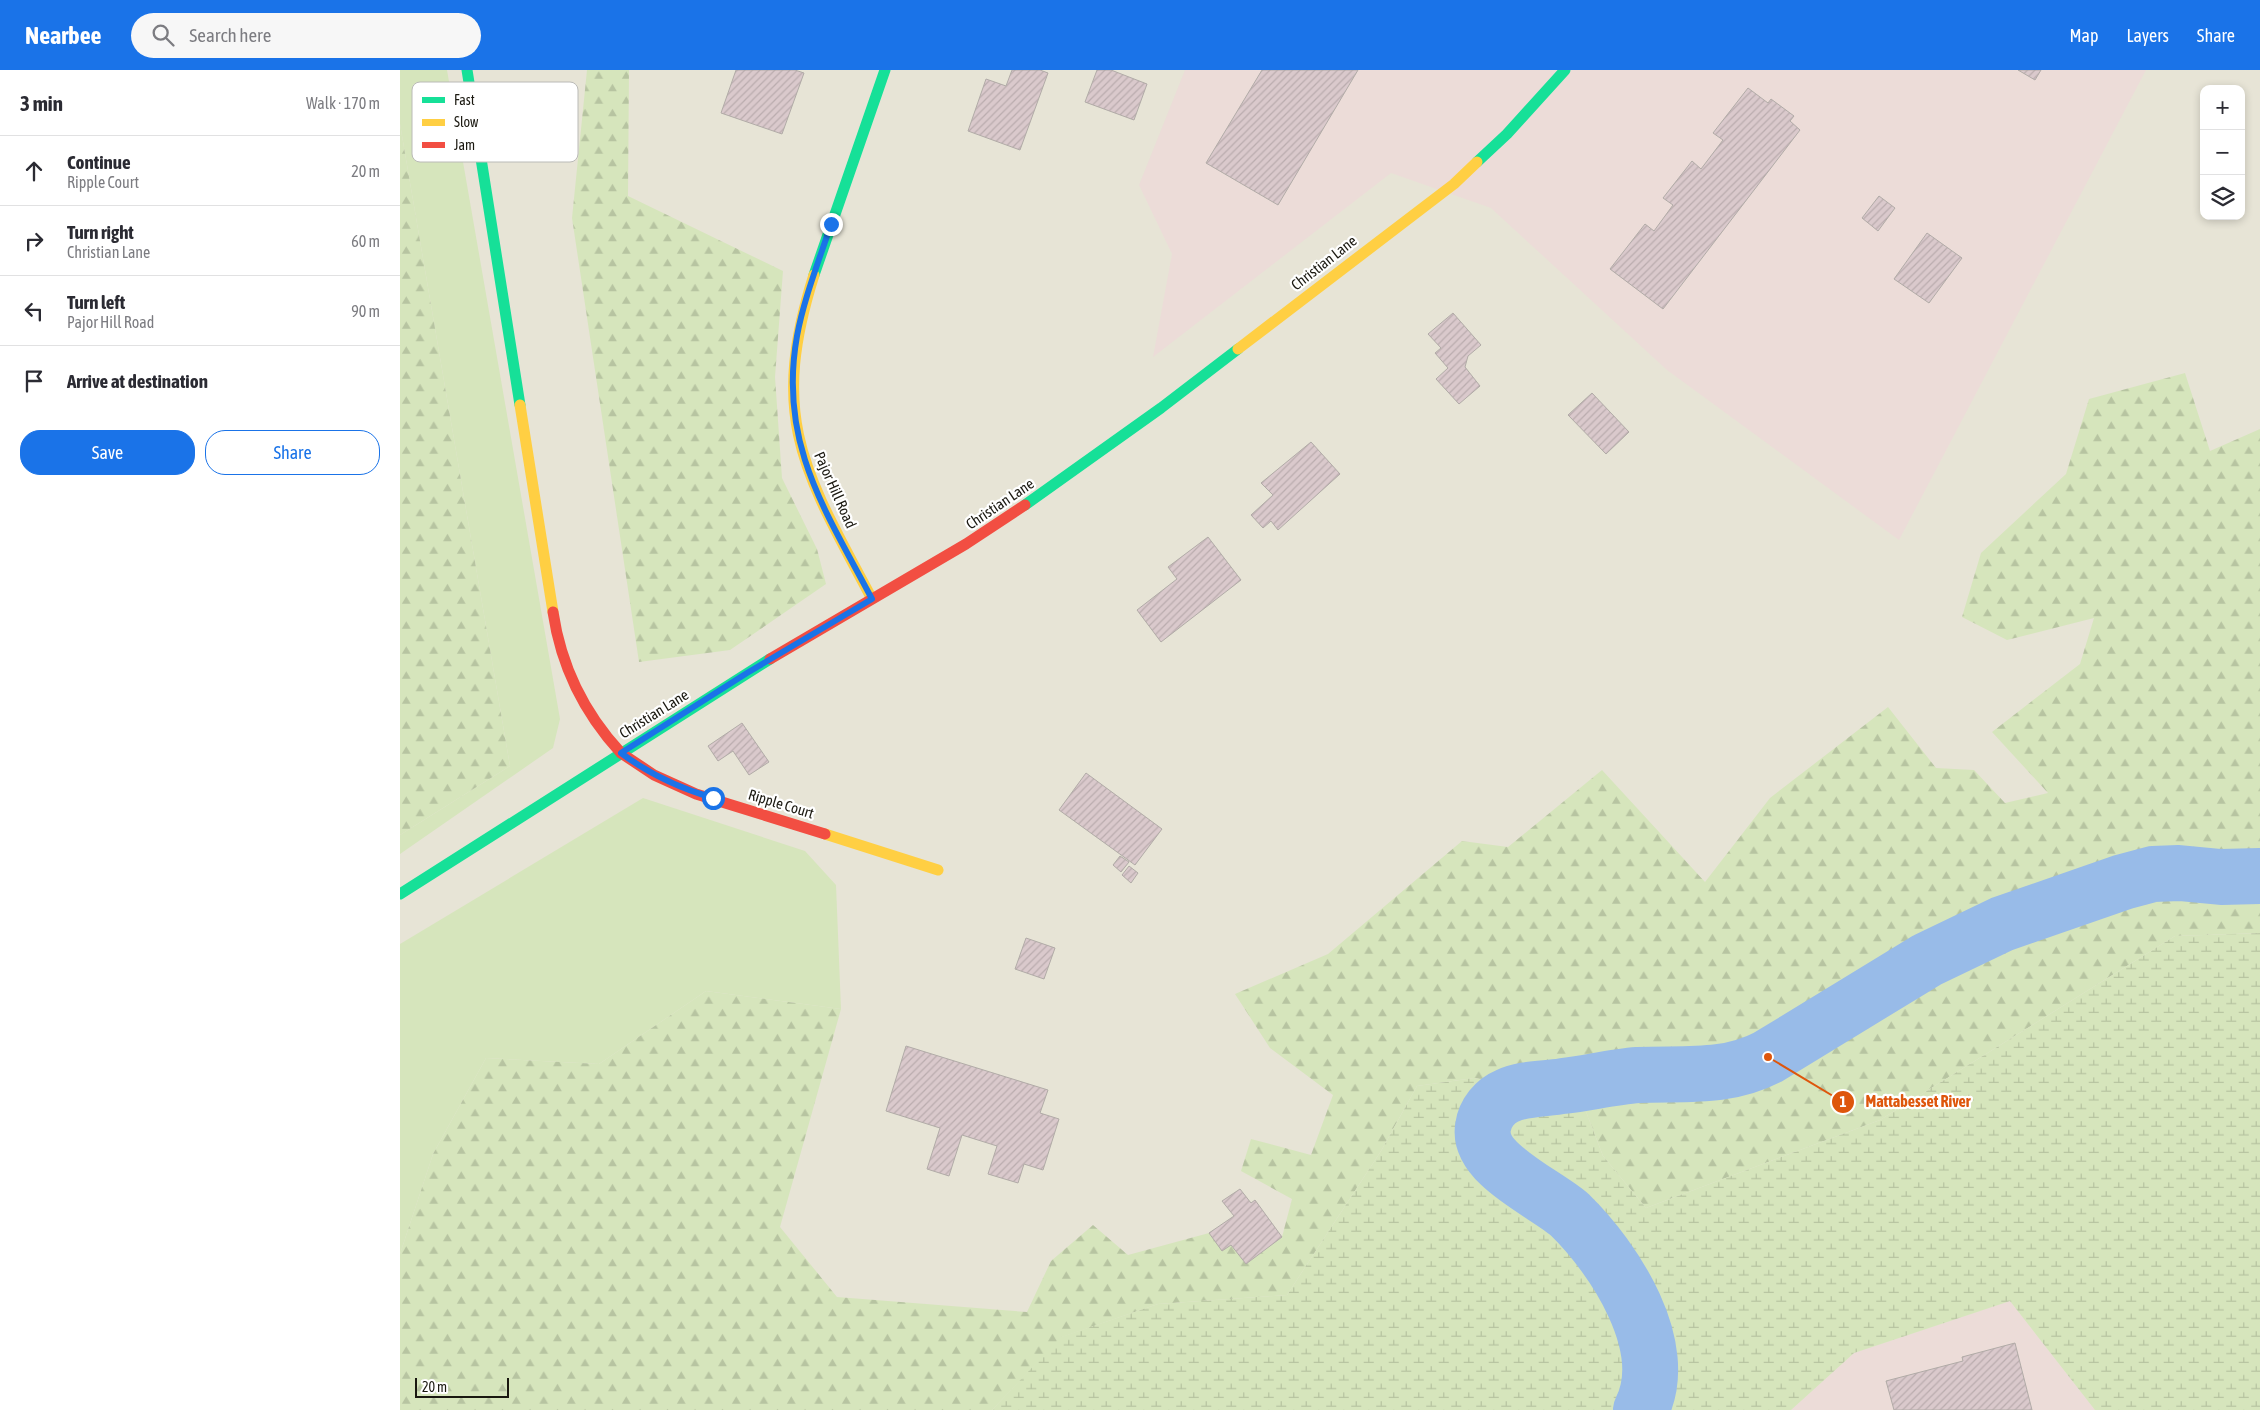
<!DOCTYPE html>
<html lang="en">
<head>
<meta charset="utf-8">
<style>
  :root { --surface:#fff; --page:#f7f7f7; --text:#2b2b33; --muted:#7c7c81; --line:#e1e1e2; --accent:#1a73e8 }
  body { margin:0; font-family:"Asap Condensed",sans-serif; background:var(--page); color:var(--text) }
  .controls { position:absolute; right:15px; top:15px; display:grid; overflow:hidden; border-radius:10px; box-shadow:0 2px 8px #0003 }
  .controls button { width:45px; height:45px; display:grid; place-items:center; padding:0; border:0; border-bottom:1px solid var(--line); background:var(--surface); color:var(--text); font:25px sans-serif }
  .scale { position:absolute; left:15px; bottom:12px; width:94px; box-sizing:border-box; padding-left:5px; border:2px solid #1a1810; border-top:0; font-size:14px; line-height:18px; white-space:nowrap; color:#1a1810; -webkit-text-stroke:4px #fff; paint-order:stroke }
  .stop { position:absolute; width:15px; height:15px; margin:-11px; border:4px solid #1a73e8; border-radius:50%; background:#fff }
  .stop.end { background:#1a73e8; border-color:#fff; box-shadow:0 1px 5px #0008 }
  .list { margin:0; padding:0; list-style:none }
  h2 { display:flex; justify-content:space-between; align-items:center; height:65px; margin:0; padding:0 20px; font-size:21px }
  h2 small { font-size:16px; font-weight:400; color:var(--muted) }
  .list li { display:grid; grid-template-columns:32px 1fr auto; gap:15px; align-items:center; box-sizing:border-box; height:70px; padding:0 20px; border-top:1px solid var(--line) }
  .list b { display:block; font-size:19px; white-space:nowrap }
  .list p { margin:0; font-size:16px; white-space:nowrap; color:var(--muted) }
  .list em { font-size:16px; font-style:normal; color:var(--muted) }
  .actions { display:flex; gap:10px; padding:15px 20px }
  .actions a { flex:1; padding:11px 0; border:1px solid var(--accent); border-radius:20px; text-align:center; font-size:18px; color:var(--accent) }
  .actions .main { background:var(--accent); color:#fff }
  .icon { flex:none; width:28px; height:28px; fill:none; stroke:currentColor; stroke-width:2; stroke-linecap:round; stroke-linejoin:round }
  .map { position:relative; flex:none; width:1860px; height:1340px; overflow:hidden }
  header { display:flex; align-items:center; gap:30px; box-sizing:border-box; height:70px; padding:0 25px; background:var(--accent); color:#fff }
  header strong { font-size:24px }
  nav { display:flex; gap:28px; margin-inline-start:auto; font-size:18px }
  .search { width:350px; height:45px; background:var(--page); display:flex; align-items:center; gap:12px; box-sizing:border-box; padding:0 18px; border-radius:28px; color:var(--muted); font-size:19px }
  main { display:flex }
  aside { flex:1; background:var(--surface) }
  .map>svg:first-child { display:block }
</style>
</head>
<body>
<header>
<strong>Nearbee</strong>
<div class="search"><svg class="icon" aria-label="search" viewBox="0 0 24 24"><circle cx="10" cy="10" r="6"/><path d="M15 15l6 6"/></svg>Search here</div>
<nav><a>Map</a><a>Layers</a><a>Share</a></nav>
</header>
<main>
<aside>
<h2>3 min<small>Walk · 170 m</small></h2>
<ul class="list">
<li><svg class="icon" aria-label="ahead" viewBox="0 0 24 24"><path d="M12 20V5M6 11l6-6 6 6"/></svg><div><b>Continue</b><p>Ripple Court</p></div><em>20 m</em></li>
<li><svg class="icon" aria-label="right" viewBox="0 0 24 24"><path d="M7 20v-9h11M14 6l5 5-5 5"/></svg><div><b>Turn right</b><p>Christian Lane</p></div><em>60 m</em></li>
<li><svg class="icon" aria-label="left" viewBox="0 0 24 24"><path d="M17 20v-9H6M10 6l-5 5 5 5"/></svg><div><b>Turn left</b><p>Pajor Hill Road</p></div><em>90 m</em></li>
<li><svg class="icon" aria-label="arrive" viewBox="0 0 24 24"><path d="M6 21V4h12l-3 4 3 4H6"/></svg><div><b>Arrive at destination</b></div></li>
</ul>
<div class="actions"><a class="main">Save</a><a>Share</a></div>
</aside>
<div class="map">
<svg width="1860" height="1340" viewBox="0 0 1860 1340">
  <defs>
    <pattern id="forest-firs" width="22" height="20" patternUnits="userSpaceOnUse" patternTransform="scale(1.25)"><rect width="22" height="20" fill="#d6e5bc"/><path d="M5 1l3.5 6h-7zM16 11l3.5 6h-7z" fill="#b7c4a1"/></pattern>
    <pattern id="wetland-marsh" width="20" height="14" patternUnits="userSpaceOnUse" patternTransform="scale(1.25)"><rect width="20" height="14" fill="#d6e5bc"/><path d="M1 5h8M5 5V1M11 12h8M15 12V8" fill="none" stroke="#b7c4a1"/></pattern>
    <pattern id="building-hatch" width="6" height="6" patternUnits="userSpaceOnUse" patternTransform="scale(1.25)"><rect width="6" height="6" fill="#dac9cc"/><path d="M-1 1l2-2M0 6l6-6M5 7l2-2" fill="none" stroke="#baacae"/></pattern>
  </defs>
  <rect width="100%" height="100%" fill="#e7e4d6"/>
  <g fill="#ecdcd8">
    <path d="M785,0h961l-247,470 -232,-170 -176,-162 -100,-35 -238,184 19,-103 -33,-69z"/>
    <path d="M1610,1231l85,109h-304l63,-57z"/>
  </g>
  <g fill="#d6e5bc">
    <path d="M0,0h47l113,649 -7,29 -153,106v-19l110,-69 -110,-642z"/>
    <path d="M243,728l162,53 31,34 5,124 -135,-18 -107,73 -113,-6 -53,96 -33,100v-310z"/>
  </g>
  <g fill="url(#forest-firs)">
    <path d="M187,0h42l-1,126 155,75 -8,106 7,101 35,71 9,35 -96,66 -91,12 -67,-444z"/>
    <path d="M0,54l110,642 -110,69z"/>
    <path d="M1785,303l25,78 50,-22v504l-85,3 -295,184 -234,88 -43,-52 -23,-60 -106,-18 -57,8 -36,65 -94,144 -129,9 -96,33 -70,73h-592v-156l33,-100 53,-96 113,6 107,-73 135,18 -61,218 57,70 190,15 24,-51 42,-36 35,30 81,-22 22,12 15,19 36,-27 10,-38 -51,-28 10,-32 60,16 22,-60 -63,-47 -35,-54 93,-40 134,-113 46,6 94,-77 103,112 65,-84 118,-91 48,61 38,2 31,33 43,-10 -56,-61 88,-68 14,-46 -87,22 -45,-23 19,-64 85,-79 23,-75z"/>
  </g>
  <path fill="url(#wetland-marsh)" d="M1860,863v477h-165l-85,-109 -156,52 -63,57h-799l69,-73 97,-33 129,-9 94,-144 36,-65 57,-8 106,18 23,60 43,52 234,-88 295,-184z"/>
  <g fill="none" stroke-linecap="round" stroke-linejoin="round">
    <path stroke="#98bbe8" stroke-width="56" d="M1241,1340c32,-63 -27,-152 -71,-195 -23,-21 -93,-50 -87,-88 2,-14 12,-26 24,-31 17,-8 38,-7 56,-10 25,-3 50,-9 75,-11 46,-2 88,4 130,-18l159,-97 75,-36 121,-42 30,-8 26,-1 42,4 39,-1"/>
  </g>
  <g fill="url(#building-hatch)" stroke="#b1aba7">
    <path d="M336,0h59l9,3 -22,61 -61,-21z"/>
    <path d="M612,0h28l8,3 -28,77 -52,-19 18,-52 20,7z"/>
    <path d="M697,0h14l36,14 -13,36 -49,-18z"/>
    <path d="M862,0h96l-80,135 -72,-42z"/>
    <path d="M1618,0h23l-6,10z"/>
    <path d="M1348,18l20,15 3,-4 23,17 -4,5 10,9 -137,179 -53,-40 35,-45 9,7 19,-26 -10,-7 29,-37 9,8 22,-29 -10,-7z"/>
    <path d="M1479,126l16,12 -17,23 -16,-13z"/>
    <path d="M1527,163l35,25 -33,45 -35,-24z"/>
    <path d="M1053,243l28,32 -13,11 -3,11 15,19 -21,18 -23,-25 12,-11 -13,-15 6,-5 -13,-14z"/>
    <path d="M1192,323l37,39 -23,22 -38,-39z"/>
    <path d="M911,372l29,32 -62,56 -7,-9 -8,7 -12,-13 22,-20 -12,-12z"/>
    <path d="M808,467l33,43 -80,62 -24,-32 40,-31 -9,-12z"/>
    <path d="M342,653l27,39 -20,13 -16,-24 -15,10 -10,-15z"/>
    <path d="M686,703l76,56 -27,36 -76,-55z"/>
    <path d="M720,786l9,6 -8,10 -8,-7z"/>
    <path d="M729,796l9,7 -7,10 -9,-8z"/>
    <path d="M626,868l29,10 -11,31 -29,-10z"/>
    <path d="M506,976l142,44 -8,23 19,6 -16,51 -19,-6 -6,19 -30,-9 9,-28 -35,-11 -13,41 -22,-7 13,-41 -54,-17z"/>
    <path d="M840,1119l11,14 4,-3 27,37 -36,27 -15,-19 -9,6 -13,-18 25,-17 -12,-15z"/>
    <path d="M1615,1273l17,67h-138l-8,-29 77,-20 -1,-4z"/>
  </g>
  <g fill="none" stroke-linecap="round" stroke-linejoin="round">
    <g stroke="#16e098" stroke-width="11">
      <path d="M67,0l53,335"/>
      <path d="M1077,92l30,-28 58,-64"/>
      <path d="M414,205l71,-205"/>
      <path d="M625,435l136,-97 77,-59"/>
      <path d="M0,824l370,-235"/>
    </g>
    <g stroke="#ffcf43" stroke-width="11">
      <path d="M414,205c-46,145 -9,198 58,324"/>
      <path d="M838,279l216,-165 23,-22"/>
      <path d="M120,335l33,207"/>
      <path d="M425,764l113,36"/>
    </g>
    <g stroke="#f24e42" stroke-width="11">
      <path d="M153,542c8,54 31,101 68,141"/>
      <path d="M370,589l196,-115 59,-39"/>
      <path d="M221,683l33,22 42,19 129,40"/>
    </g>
  </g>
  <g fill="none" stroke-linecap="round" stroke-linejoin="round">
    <path stroke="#1a73e8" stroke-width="6" d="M313,728c-34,-10 -64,-24 -92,-45l126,-80 125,-74c-47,-89 -94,-157 -75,-263 7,-38 22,-75 34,-112"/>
  </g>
  <g text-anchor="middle" stroke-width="4.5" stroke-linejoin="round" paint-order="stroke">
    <g font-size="15" fill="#1a1810" stroke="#fff">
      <text transform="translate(924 193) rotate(-38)" y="5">Christian Lane</text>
      <text transform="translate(435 420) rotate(66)" y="5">Pajor Hill Road</text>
      <text transform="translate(600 434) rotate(-34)" y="5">Christian Lane</text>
      <text transform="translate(254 644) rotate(-32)" y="5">Christian Lane</text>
      <text transform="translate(381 734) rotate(17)" y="5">Ripple Court</text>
    </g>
  </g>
  <rect x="12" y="12" width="166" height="80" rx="8" fill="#fff" stroke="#babab7" stroke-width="1"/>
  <rect x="22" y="27" width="23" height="6" fill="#16e098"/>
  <rect x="22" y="49" width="23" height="7" fill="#ffcf43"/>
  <rect x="22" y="72" width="23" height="6" fill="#f24e42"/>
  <g font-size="14" fill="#1a1810">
    <text x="54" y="35">Fast</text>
    <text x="54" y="57">Slow</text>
    <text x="54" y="80">Jam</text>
  </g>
  <path fill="none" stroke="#de560c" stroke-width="2" d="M1368 987L1443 1032"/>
  <g fill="#de560c" stroke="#fff" stroke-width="2">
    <circle cx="1368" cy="987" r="5"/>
    <circle cx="1443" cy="1032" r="12"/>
  </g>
  <g font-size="15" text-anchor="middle" font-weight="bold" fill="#fff">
    <text x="1443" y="1037">1</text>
  </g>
  <g font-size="16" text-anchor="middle" font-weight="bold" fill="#de560c" stroke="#fff" stroke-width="4.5" stroke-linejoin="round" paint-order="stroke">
    <text x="1518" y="1037">Mattabesset River</text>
  </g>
</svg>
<div class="controls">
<button>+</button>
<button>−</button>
<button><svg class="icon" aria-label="layers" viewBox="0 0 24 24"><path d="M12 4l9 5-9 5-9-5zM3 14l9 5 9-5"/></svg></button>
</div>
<div class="scale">20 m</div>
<div class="stop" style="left:313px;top:728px"></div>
<div class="stop end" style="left:431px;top:154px"></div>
</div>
</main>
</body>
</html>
